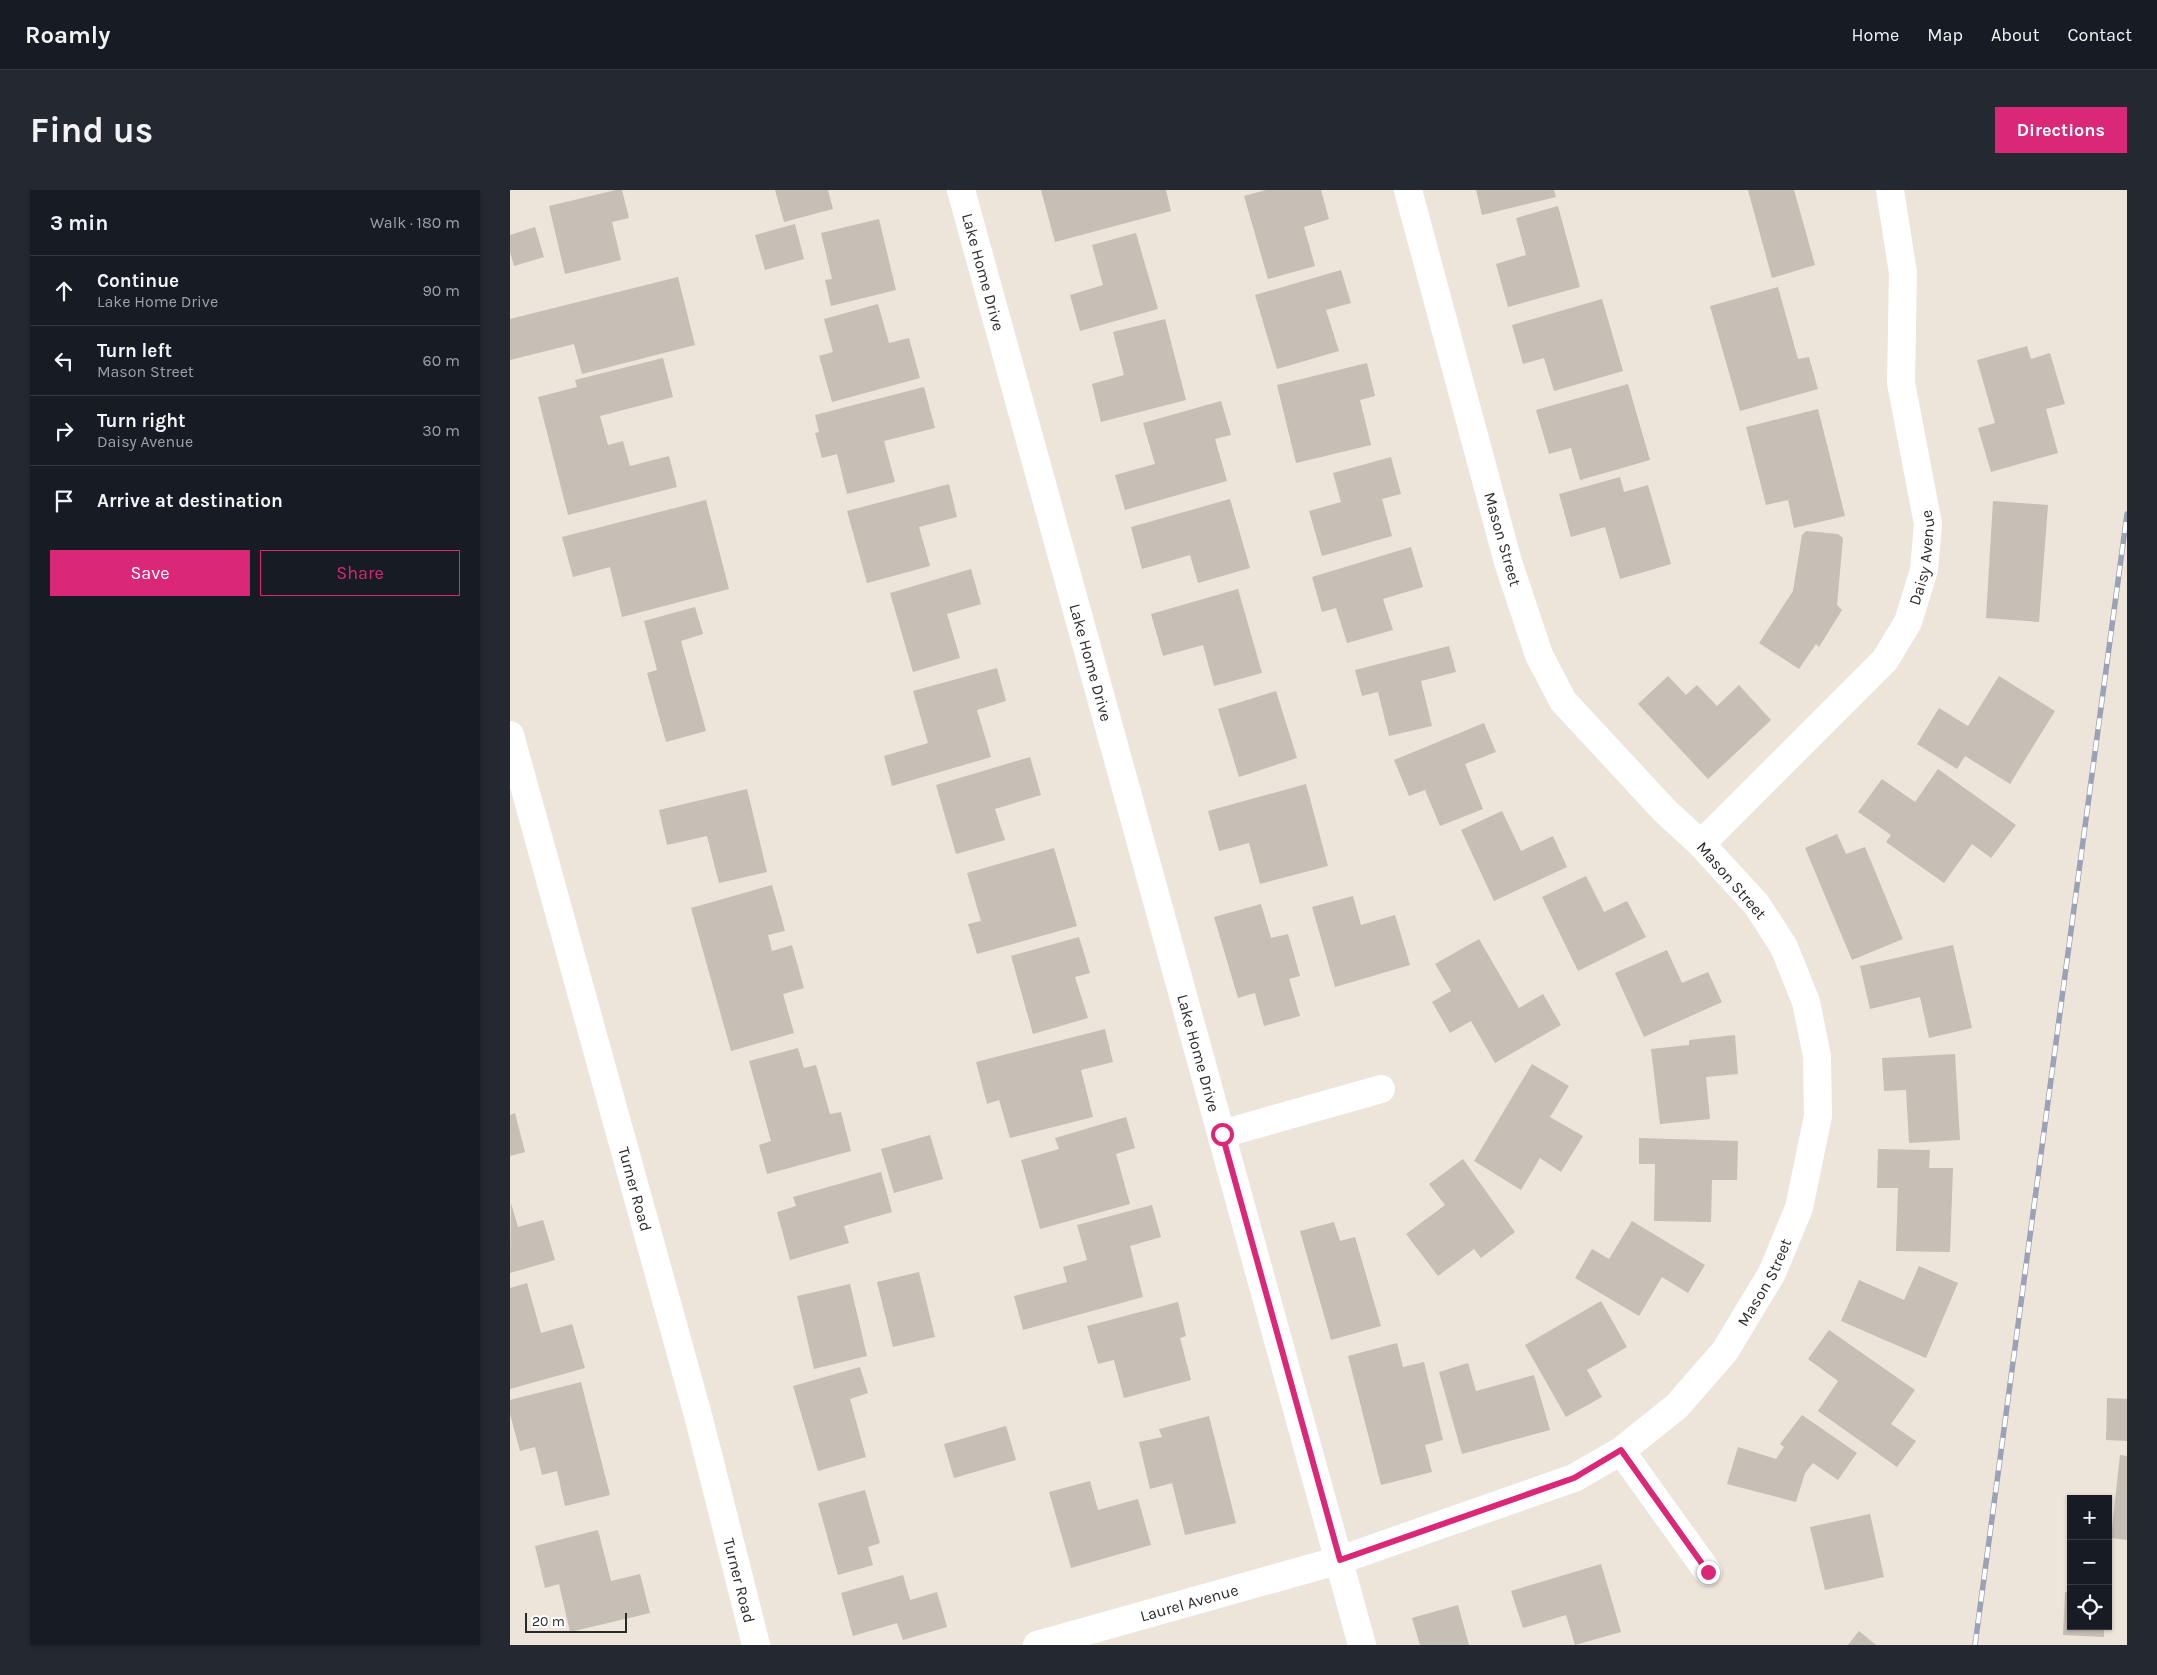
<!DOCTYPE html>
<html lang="en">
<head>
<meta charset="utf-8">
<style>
  :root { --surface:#171b24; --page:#242831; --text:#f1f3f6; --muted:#9ea1a6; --line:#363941; --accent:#db2777 }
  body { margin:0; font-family:Karla,sans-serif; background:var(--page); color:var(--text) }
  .controls { position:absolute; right:15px; bottom:15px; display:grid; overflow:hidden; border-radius:0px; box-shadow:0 1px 4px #0004 }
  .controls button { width:45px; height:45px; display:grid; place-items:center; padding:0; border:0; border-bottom:1px solid var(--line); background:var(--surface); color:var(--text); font:25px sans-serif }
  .scale { position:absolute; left:15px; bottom:12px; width:102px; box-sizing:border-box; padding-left:5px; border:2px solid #2a2a2a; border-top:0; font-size:14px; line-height:18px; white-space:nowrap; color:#2a2a2a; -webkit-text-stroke:4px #fff; paint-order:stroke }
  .stop { position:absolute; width:15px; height:15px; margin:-11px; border:4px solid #db2777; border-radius:50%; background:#fff }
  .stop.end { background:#db2777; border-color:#fff; box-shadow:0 1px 5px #0008 }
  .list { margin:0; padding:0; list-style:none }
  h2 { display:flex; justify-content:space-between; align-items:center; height:65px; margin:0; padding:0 20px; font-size:21px }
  h2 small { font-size:16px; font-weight:400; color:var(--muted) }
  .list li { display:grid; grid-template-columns:32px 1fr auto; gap:15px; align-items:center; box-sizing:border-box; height:70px; padding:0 20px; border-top:1px solid var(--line) }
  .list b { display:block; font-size:19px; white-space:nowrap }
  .list p { margin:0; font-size:16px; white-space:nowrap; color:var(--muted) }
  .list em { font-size:16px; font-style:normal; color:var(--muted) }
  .actions { display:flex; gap:10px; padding:15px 20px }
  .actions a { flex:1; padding:11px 0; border:1px solid var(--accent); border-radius:0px; text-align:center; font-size:18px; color:var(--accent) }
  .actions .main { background:var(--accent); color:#fff }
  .icon { flex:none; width:28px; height:28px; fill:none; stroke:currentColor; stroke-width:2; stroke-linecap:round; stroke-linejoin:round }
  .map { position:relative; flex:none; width:1617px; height:1455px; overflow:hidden; border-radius:0px }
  header { display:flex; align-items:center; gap:30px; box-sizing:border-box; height:70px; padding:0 25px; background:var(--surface); border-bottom:1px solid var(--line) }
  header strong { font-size:24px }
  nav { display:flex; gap:28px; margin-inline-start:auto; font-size:18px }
  .intro { display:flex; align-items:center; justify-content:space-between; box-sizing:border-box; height:120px; padding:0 30px }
  h1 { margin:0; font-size:35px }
  .button { padding:12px 22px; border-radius:0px; background:var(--accent); color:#fff; font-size:18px; font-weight:700 }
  main { display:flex; gap:30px; padding:0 30px }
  aside { flex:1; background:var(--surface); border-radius:0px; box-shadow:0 1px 4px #0004 }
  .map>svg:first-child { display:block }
</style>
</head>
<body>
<header>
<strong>Roamly</strong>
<nav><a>Home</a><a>Map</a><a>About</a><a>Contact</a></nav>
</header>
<div class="intro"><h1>Find us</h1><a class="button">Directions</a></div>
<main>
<aside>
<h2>3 min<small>Walk · 180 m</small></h2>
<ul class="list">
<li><svg class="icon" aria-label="ahead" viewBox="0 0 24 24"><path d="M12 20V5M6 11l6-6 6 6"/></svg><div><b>Continue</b><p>Lake Home Drive</p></div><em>90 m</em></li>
<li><svg class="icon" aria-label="left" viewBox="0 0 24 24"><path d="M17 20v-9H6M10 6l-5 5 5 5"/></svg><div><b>Turn left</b><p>Mason Street</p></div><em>60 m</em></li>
<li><svg class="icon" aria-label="right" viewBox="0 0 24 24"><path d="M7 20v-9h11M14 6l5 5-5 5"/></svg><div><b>Turn right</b><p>Daisy Avenue</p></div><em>30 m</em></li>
<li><svg class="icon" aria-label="arrive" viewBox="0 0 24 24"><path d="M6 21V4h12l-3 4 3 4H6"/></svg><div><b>Arrive at destination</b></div></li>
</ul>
<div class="actions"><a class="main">Save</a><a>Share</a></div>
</aside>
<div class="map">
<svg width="1617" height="1455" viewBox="0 0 1617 1455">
  <rect width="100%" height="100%" fill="#ede4da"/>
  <g fill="#c5bfb6">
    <path d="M106,0h6l7,28 -17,4 9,38 -56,14 -16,-68z"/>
    <path d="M265,0h53l5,19 -49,13z"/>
    <path d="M531,0h125l5,21 -116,31z"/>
    <path d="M756,0h55l8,29 -25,8 11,39 -47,13 -24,-83z"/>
    <path d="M966,0h78l2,7 -74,18z"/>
    <path d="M1238,0h46l21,75 -43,13z"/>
    <path d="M1048,16l22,81 -72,20 -12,-43 30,-9 -10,-37z"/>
    <path d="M369,29l17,71 -65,16 -6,-26 7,-1 -11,-46z"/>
    <path d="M285,34l9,35 -39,11 -10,-35z"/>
    <path d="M25,37l9,30 -30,9 -4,-14v-17z"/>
    <path d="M626,43l22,76 -78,22 -10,-36 33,-10 -11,-40z"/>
    <path d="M831,80l10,33 -25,7 13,41 -62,18 -22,-74z"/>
    <path d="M168,87l17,68 -113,29 -8,-30 -64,16v-41z"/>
    <path d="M1268,97l20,72 11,-2 9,32 -78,22 -30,-105z"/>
    <path d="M1092,109l21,72 -69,20 -10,-33 -21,6 -11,-39z"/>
    <path d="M368,114l11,39 20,-5 11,40 -88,24 -13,-46 14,-4 -9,-33z"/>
    <path d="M655,129l21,81 -85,22 -9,-38 32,-9 -11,-43z"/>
    <path d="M1517,156l4,13 19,-6 15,51 -19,5 12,44 -67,19 -13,-44 17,-5 -18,-63z"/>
    <path d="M153,168l10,39 -73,19 8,29 15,-4 7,25 39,-10 8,31 -109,28 -30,-118 39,-10 -2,-7z"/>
    <path d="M857,173l8,33 -15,4 11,45 -75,18 -19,-78z"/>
    <path d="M1118,194l22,76 -70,20 -9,-32 -22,6 -13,-44z"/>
    <path d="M414,197l11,41 -51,13 11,41 -48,12 -10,-40 -15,4 -7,-25 4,-1 -4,-17z"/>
    <path d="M711,211l10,34 -16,4 12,42 -102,29 -10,-35 40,-11 -12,-41z"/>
    <path d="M1308,219l27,107 -51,12 -6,-28 -22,5 -20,-78z"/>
    <path d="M881,267l10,37 -19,5 10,37 -70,20 -13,-45 32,-9 -8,-29z"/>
    <path d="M1110,287l4,15 24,-7 23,79 -51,15 -15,-52 -34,10 -12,-43z"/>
    <path d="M439,294l8,33 -38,10 11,39 -63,17 -20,-72z"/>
    <path d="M720,309l20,69 -52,15 -8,-28 -48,14 -11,-42z"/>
    <path d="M196,310l23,89 -107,28 -12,-50 -37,10 -11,-40z"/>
    <path d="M1483,311l55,4 -9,117 -53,-4z"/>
    <path d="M1296,341l32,3 5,4 -6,67 5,5 -23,37 -3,-3 -17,25 -40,-26 34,-52 9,-56z"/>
    <path d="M901,357l12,40 -40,12 10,31 -46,13 -11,-35 -14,4 -10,-35z"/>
    <path d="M461,379l10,35 -34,10 13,44 -47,14 -23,-79z"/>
    <path d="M728,399l24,84 -48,13 -11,-41 -40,11 -12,-42z"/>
    <path d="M185,417l8,27 -22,7 25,90 -40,11 -19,-69 10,-3 -13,-49z"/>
    <path d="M939,456l7,26 -35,9 11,45 -43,10 -11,-44 -16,4 -7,-26z"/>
    <path d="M487,478l9,33 -29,9 14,47 -99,29 -8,-30 44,-13 -15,-52z"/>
    <path d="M1158,486l18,19 11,-10 20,21 22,-21 32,35 -63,59 -70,-75z"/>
    <path d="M1489,486l56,35 -45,73 -45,-28 -8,13 -40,-25 22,-36 29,18z"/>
    <path d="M766,501l21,67 -58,19 -21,-68z"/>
    <path d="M974,533l12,29 -31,12 18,45 -43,17 -15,-36 -16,6 -15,-36z"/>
    <path d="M520,567l11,38 -46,14 10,31 -49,14 -20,-69z"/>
    <path d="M1428,579l78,56 -25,33 -19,-14 -28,39 -58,-41 5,-7 -33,-23 24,-33 33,23z"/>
    <path d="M796,594l22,82 -68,18 -11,-41 -30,8 -11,-40z"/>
    <path d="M237,599l20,83 -48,11 -12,-47 -40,9 -8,-35z"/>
    <path d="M992,621l19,40 32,-15 14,31 -73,34 -33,-71z"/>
    <path d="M1327,644l9,20 19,-7 38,92 -51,21 -47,-112z"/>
    <path d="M544,658l23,78 -100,28 -9,-30 13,-3 -14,-48z"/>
    <path d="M1076,686l18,36 23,-11 19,36 -68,34 -36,-74z"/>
    <path d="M262,695l13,46 -17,4 4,16 20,-6 12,43 -21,6 11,39 -63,18 -40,-143z"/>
    <path d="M843,706l8,29 34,-10 15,50 -75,22 -23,-80z"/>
    <path d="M751,714l10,34 17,-4 12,42 -11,3 11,37 -36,10 -9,-33 -17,5 -24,-81z"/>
    <path d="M569,747l11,36 -15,4 13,41 -55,16 -22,-78z"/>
    <path d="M969,749l40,69 24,-14 18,31 -66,38 -24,-42 -21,12 -18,-31 19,-11 -16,-27z"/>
    <path d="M1443,755l19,83 -43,10 -9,-41 -50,12 -10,-43z"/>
    <path d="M1157,760l15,33 26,-11 14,30 -78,35 -29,-64z"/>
    <path d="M595,839l8,33 -32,8 12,47 -83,21 -11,-38 -12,4 -11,-42z"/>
    <path d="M1225,845l3,39 -32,3 4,42 -50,5 -9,-75 38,-4v-5z"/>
    <path d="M288,858l6,20 12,-3 14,49 11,-2 10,39 -84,23 -8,-29 12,-4 -22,-80z"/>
    <path d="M1445,864l5,86 -51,3 -3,-53 -22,1 -2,-33z"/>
    <path d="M1022,874l37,22 -19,31 33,19 -22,36 -21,-14 -19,32 -47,-29z"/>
    <path d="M5,923l10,39 -15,4v-41z"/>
    <path d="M616,927l9,31 -19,6 14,50 -90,25 -19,-69 38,-11 -4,-11z"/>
    <path d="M420,945l13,44 -49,14 -13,-44z"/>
    <path d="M1129,948l99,3 -1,39h-25l-1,42 -57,-1 1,-57h-16z"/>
    <path d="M1368,959l52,1 -1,18h24l-3,84 -54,-1 2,-63h-21z"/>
    <path d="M953,969l52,73 -34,26 -7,-9 -36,27 -32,-42 39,-29 -16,-21z"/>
    <path d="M371,982l11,40 -48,14 5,17 -59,17 -13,-48 19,-6 -3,-9z"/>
    <path d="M1,1013l7,24 25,-7 12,40 -45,13z"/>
    <path d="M642,1015l9,32 -31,9 13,51 -120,33 -9,-34 53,-14 -4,-15 24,-7 -10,-35z"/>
    <path d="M1122,1031l73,44 -17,28 -26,-16 -23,39 -64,-38 17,-29 17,10z"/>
    <path d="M824,1032l6,19 15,-4 26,89 -50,14 -31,-109z"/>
    <path d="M1409,1076l39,17 -32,75 -85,-37 18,-41 45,20z"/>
    <path d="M409,1082l16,65 -42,10 -16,-65z"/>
    <path d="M17,1093l14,50 31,-9 13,44 -75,21v-101z"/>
    <path d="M340,1094l17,72 -53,13 -17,-73z"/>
    <path d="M1091,1111l26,46 -40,23 15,27 -36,20 -41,-72z"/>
    <path d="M668,1112l8,34 -6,2 11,42 -67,18 -10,-38 -16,4 -11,-38z"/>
    <path d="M1319,1140l86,60 -24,34 25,17 -19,26 -79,-56 20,-30 -30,-22z"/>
    <path d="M887,1153l6,24 21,-5 19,78 -18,5 7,27 -51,13 -33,-129z"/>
    <path d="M958,1173l8,28 58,-16 16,55 -88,24 -23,-82z"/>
    <path d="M350,1177l8,26 -18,6 16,58 -48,14 -25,-85z"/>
    <path d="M71,1192l29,113 -45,11 -8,-35 -15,4 -7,-28 -15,4 -10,-37v-14z"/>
    <path d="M1597,1208l20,1v42l-21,-1z"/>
    <path d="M1292,1225l55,38 -19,27 -25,-17 -8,10 -9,29 -69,-18 11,-37 38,12 8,-12 -4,-3z"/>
    <path d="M699,1226l27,107 -51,12 -13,-52 -22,6 -11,-47 23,-5 -3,-8z"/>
    <path d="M496,1236l10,34 -62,18 -10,-34z"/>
    <path d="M1610,1265l7,1v84l-16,-2z"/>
    <path d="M580,1291l8,29 40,-11 13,46 -80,23 -22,-76z"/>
    <path d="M355,1300l15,53 -12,4 5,18 -35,10 -20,-72z"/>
    <path d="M1360,1324l14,63 -59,13 -15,-63z"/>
    <path d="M88,1340l13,51 29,-7 10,39 -80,19 -11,-48 -14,4 -10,-42z"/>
    <path d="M1091,1374l20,68 -46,13 -9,-30 -43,13 -12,-37z"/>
    <path d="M393,1385l7,25 27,-8 10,35 -44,13 -6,-17 -44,13 -12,-43z"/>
    <path d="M1555,1402h6v34h33v11l-41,-2z"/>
    <path d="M948,1415l11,40h-49l-8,-27z"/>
    <path d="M1349,1441l17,14h-28z"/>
  </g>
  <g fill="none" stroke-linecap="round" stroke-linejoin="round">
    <g stroke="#fff" stroke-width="28">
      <path id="s1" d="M451,0l401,1455"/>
      <path id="s2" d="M1191,654l184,-184 23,-38 16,-52 4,-46 -27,-141 2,-110 -13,-83"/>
      <path d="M712,944l159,-45"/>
      <path d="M1111,1261l87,121"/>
      <path id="s3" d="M527,1455l303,-85 234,-82 47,-27 56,-45 48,-55 47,-78 27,-65 19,-92 -1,-60 -11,-54 -22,-55 -27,-42 -56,-61 -36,-33 -102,-110 -24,-46 -31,-93 -100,-372"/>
    </g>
    <path stroke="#fff" stroke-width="28" id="s4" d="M0,545l189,684 57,226"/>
    <defs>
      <path id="rail" d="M1465,1455l152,-1131"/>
    </defs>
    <use href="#rail" stroke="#9ca2b6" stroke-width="5.5"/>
    <use href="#rail" stroke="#fff" stroke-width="4" stroke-dasharray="11" stroke-linecap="butt"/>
  </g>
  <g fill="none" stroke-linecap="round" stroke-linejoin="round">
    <path stroke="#db2777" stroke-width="6" d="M712,944l118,426 234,-82 47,-28 87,122"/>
  </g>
  <g text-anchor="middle" stroke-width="4" stroke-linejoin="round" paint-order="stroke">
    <g font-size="16" fill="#2a2a2a" stroke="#fff">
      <text dy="6" stroke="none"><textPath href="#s1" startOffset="85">Lake Home Drive</textPath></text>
      <text transform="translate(993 349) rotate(74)" y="6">Mason Street</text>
      <text dy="6" stroke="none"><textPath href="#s2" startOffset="371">Daisy Avenue</textPath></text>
      <text dy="6" stroke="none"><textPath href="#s1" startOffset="490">Lake Home Drive</textPath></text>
      <text transform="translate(1222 690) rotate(49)" y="6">Mason Street</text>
      <text dy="6" stroke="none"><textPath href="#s1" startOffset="895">Lake Home Drive</textPath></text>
      <text dy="6" stroke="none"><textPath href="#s4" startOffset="471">Turner Road</textPath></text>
      <text dy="6" stroke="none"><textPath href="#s3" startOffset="841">Mason Street</textPath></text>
      <text dy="6" stroke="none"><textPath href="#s4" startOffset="876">Turner Road</textPath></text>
      <text dy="6" stroke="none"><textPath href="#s3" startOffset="158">Laurel Avenue</textPath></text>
    </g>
  </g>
</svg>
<div class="controls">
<button>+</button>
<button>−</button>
<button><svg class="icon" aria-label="locate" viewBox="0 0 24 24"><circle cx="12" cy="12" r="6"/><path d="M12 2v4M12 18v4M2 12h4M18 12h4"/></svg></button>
</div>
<div class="scale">20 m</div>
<div class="stop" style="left:712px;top:944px"></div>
<div class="stop end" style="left:1198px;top:1382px"></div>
</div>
</main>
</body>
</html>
